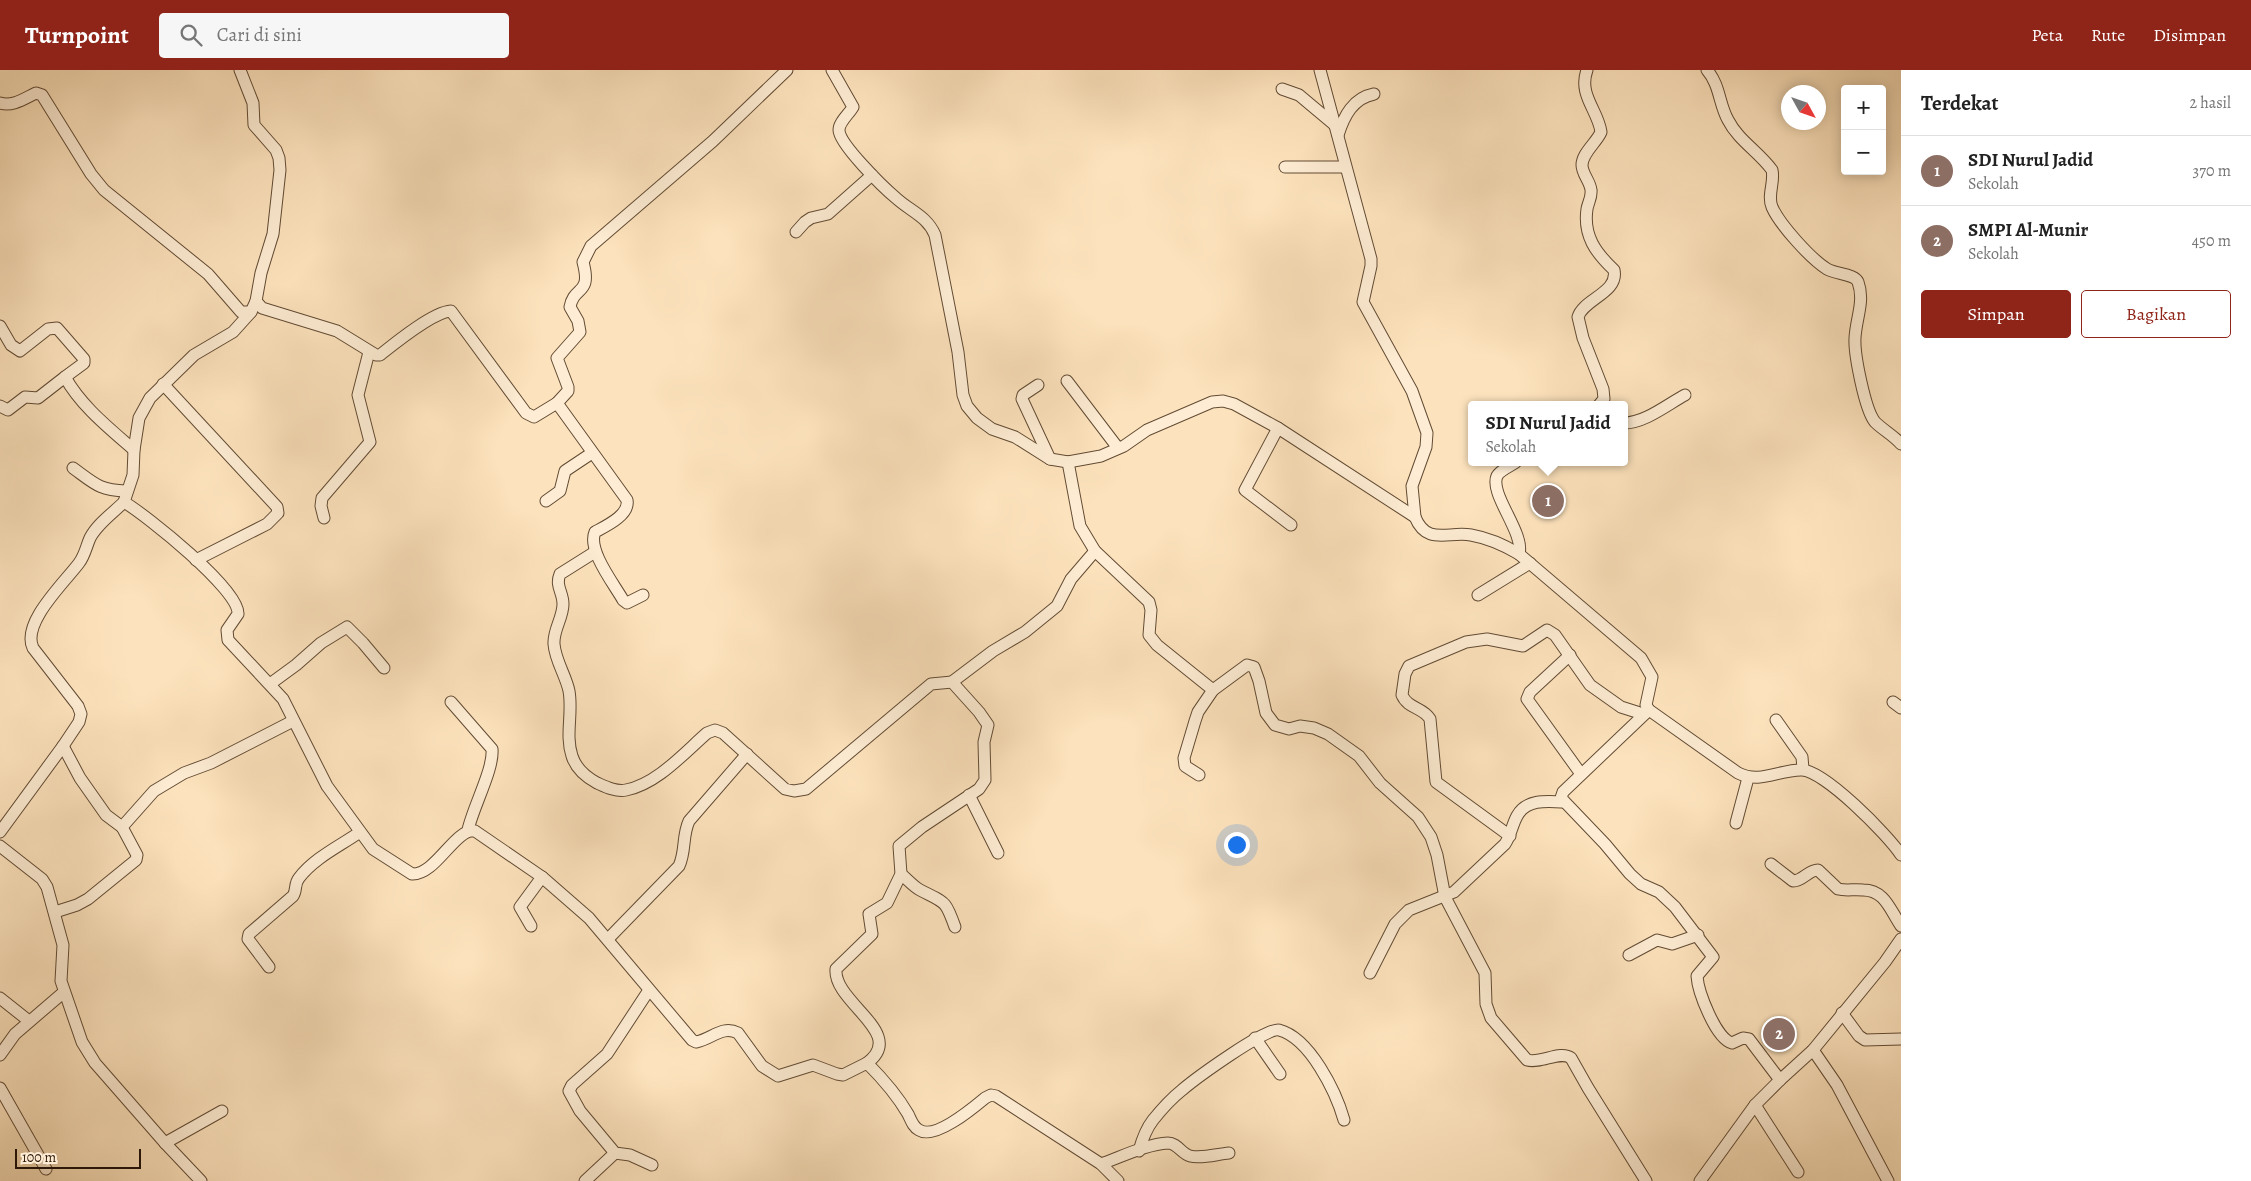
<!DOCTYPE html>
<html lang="id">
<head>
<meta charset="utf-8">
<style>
  :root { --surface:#fff; --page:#f6f6f6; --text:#222; --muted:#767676; --line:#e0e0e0; --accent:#8f2418 }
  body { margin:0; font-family:Alegreya,serif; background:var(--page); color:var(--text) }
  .controls { position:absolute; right:15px; top:15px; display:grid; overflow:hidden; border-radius:5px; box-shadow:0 2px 12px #0003 }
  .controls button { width:45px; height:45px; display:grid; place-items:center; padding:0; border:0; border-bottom:1px solid var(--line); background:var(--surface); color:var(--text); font:25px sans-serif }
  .compass { position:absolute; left:1781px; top:15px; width:45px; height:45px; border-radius:50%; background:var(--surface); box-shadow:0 2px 12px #0003; rotate:130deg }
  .scale { position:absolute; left:15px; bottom:12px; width:126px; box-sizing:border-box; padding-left:5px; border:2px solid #2e1807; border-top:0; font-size:14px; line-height:18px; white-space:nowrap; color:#2e1807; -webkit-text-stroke:4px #feedd4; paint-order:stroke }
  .you { position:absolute; left:1236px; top:774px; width:18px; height:18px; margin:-12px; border:4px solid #fff; border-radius:50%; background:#1a73e8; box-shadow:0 0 0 8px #1a73e833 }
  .badge { display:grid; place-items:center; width:32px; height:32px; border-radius:50%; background:var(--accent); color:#fff; font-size:16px; font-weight:700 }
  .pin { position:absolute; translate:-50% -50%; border:2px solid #fff; box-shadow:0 1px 5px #0006 }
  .popup { position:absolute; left:1468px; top:331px; width:160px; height:65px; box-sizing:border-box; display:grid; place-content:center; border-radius:5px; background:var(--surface); filter:drop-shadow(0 1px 4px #0005); font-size:16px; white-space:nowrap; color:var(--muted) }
  .popup b { font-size:19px; color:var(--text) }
  .popup::after { content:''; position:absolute; left:50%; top:100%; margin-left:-10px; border:10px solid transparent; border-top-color:var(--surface) }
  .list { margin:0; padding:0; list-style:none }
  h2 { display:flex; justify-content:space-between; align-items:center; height:65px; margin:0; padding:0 20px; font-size:21px }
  h2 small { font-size:16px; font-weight:400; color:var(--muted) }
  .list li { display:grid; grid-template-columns:32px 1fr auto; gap:15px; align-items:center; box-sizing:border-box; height:70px; padding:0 20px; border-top:1px solid var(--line) }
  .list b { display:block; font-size:19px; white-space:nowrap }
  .list p { margin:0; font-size:16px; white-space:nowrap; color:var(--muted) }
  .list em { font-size:16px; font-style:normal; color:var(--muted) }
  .actions { display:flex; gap:10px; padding:15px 20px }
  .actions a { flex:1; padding:11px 0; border:1px solid var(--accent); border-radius:5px; text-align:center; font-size:18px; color:var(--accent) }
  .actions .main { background:var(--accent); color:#fff }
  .icon { flex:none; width:28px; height:28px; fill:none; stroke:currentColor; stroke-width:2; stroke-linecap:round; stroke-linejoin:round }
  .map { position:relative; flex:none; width:1901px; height:1111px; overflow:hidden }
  header { display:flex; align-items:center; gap:30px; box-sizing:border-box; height:70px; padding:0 25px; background:var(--accent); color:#fff }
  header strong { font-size:24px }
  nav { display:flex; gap:28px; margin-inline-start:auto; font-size:18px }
  .search { width:350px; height:45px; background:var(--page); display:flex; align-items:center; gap:12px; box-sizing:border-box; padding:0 18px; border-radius:5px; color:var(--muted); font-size:19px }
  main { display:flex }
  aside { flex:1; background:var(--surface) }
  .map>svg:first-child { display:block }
</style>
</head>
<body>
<header>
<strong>Turnpoint</strong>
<div class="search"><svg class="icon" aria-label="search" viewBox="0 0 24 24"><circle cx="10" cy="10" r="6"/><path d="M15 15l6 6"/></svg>Cari di sini</div>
<nav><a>Peta</a><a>Rute</a><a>Disimpan</a></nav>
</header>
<main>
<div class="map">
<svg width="1901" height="1111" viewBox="0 0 1901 1111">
  <rect width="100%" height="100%" fill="#fde3bd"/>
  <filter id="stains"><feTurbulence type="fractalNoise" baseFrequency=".004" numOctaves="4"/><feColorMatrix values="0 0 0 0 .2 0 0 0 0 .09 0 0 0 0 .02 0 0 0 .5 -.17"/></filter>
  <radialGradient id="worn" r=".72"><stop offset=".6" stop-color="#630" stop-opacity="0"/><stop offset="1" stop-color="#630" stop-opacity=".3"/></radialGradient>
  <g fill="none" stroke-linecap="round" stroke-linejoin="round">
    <defs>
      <g id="minor">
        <path d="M240,0l13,33 1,22 22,25 3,8 1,12 -7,64 -12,39 -5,28 -5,11 -18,20 -39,23 -44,43 -11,20 -5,32 -1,25 -9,27c22,13 116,88 114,112l-11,16 1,10 55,59 44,87 46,63 39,25c24,1 43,-46 63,-43l67,46 47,41 103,122 4,2c16,-3 26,-17 42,-9l24,33 16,10 35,-11 24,9 6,1 24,-12c16,16 30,32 41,51 3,6 5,13 11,16 16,10 54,-22 66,-32l6,-3 5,1 105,68 17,17"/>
        <path d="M832,0l21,37c-4,7 -14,15 -14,23 0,14 45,58 57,68 14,13 31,18 39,37l23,117 5,43 4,11 10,12 15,11 23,8 35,22 18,3 33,-6 23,-10 23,-16 65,-28 11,-1 11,3 44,24 137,89c12,29 33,14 56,18 17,3 33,10 48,19l122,104 11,19 -6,28 3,5 89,63c22,11 40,-3 63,-3 22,-1 87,65 100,85"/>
        <path d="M1320,0l51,189v7l-8,36 49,89 15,42 -1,14 -14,39 3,31"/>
        <path d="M1587,0c-9,25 11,40 14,62 -4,10 -19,21 -19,33 0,9 8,16 9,25 1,7 -3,13 -4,19 -4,27 9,44 27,61 5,23 -31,29 -36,47l5,21 20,51 1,10 -5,6"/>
        <path d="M1707,0c13,15 12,34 21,50 10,20 31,32 44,50 3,12 -5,25 0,37 8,18 39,52 55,62 8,5 28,5 31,13 7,19 -2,36 -3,56 -1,16 10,72 20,84 8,8 18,13 26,22"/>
        <path d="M1282,19l17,6 37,31"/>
        <path d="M0,33c13,4 25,-5 36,-10l6,2 49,79 13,16 104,84 33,38h10"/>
        <path d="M1338,65c6,-19 15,-37 36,-41"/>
        <path d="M1285,97h60"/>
        <path d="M796,162l9,-10 6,-4 17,-4 44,-39"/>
        <path d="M256,231l6,7 75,23 39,24h4c15,-12 53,-43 71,-44l75,102 8,4 23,-14 11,-12v-4l-11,-29 23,-26 -2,-11 -8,-14c4,-22 22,-11 13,-45l8,-16 122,-105 74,-71"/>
        <path d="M0,256l11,19 9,6 28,-22 9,-1 27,31v4l-19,14"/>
        <path d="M1067,311l51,67"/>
        <path d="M163,314l114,123 1,6 -11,11 -71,36"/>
        <path d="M1038,315l-15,10 -1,4 28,60"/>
        <path d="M557,333l70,97c3,15 -21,26 -32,32 -8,18 19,52 28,68l4,3 16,-8"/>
        <path d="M0,336l8,4 17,-13 13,1 27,-21c16,29 44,51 69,73"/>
        <path d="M1624,353c21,0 44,-19 61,-28"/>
        <path d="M1278,358l-33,62 46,35"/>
        <path d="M1068,392l12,64 15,25 54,51 2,8 -2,25 8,10 56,45 34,-25 7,2 5,14 7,32 9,12 14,4 11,-3 14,2 14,6 31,22 21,27 38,34 13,20 6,18 8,42 40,76 1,31 5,14 36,42c14,4 33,-10 44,-2l17,30 58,93"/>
        <path d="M1516,392c-5,4 -16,8 -19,14 -8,18 28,57 22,78"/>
        <path d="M73,398c22,16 26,22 53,23"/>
        <path d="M546,431l14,-10 5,-20 27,-18"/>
        <path d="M324,448l-3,-12 1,-8 48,-56 -12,-47 11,-43"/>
        <path d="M595,482l-35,22c-5,12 3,18 3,30 0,14 -10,26 -9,40 1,16 12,32 15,47 4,22 -4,44 3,65 4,13 14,21 25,27 9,4 19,9 29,7 31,-6 58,-37 81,-57l8,-3 8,3 62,56 9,2 12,-2 125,-105 21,-2"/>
        <path d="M1478,525l52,-32"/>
        <path d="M1570,585l-40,37 -3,7 54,75"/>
        <path d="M270,614l26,-19 25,-22 26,-16 16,16 21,25"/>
        <path d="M451,632l41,47c2,20 -19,58 -24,81"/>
        <path d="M1893,632l8,6"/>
        <path d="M1649,640l-86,82 -2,6 44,46 25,30 11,10 18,8 16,15 38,50 -16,19c1,16 19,63 35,67l11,-5 6,1 31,41"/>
        <path d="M1776,650l26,37 1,12"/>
        <path d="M63,676l17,32 26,37 16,12"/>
        <path d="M1199,705l-14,-9 -1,-8 11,-37 3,-9 15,-22"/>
        <path d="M969,725l29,58"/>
        <path d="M1736,753l12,-45"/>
        <path d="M0,762l63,-86 16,-24 2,-8 -3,-8 -45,-58c-12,-25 32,-66 46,-85 6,-8 7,-16 11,-25 7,-14 23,-25 34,-36"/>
        <path d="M1510,766l-74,-54 -6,-63c-7,-12 -22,-10 -28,-24l3,-21 4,-8 57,-24 21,-3 36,7 24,-16 8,5 35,50 31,22 22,7"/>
        <path d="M0,776l42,33 5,8 16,58 -2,36 21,61 13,21 70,80 36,38"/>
        <path d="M1771,794l22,17c10,0 15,-11 25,-11l20,19c8,2 16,0 25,1 22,0 27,20 38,36"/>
        <path d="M901,804c6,5 13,13 19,16 25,13 25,9 35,37"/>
        <path d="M55,842l22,-7 11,-6 48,-39 1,-5 -15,-28 32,-36 30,-18 27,-10 82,-42"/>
        <path d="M531,856l-11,-19 22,-30"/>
        <path d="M608,869l71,-73c7,-15 3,-30 10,-45l58,-67"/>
        <path d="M1629,885l28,-15 15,4 26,-9"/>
        <path d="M269,897l-21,-28 1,-5 44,-38c4,-6 1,-12 6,-18 15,-20 41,-32 61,-46"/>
        <path d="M1370,903l25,-49 14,-14 45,-18 51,-48c6,-9 7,-19 12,-28 9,-17 30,-15 46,-14"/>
        <path d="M649,920l-42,64 -35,31 -3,6 11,20 35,42 15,2 22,10"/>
        <path d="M0,928l29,23"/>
        <path d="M1842,943l17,23 6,4 36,-1"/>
        <path d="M1255,968l25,36"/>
        <path d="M1813,980l24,35 51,96"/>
        <path d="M0,985l15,-21 49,-42"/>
        <path d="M867,993c41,-30 -34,-60 -31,-94l36,-35 -3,-20 18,-11 14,-29 -2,-28 23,-19 57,-38 6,-9 -1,-38 4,-17 -9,-13 -27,-30 41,-31 32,-19 32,-26 14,-27 24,-28"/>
        <path d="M0,1018l46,81"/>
        <path d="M1755,1035l43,67"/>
        <path d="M165,1073l57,-32"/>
        <path d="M1139,1081c3,-11 7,-22 14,-31 8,-10 19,-22 29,-30 13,-11 84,-63 97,-60 31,8 57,62 65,90"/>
        <path d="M1101,1094c20,-7 46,-20 67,-21 9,0 14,11 22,13 12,3 27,-2 39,-3"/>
        <path d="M585,1111l30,-28"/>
        <path d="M1700,1111l55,-76 25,-25 33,-30 72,-88 16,-23"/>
      </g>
    </defs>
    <use href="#minor" stroke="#624b34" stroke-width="13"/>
    <use href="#minor" stroke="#feedd4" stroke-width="11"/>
  </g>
  <rect width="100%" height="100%" filter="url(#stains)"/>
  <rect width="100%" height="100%" fill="url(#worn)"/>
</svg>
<div class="controls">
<button>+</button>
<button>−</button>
</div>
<svg class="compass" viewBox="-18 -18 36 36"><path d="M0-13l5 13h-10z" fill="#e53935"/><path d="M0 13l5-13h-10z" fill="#767676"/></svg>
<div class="scale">100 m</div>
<div class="you"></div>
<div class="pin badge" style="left:1548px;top:431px;background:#8d6e63">1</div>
<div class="popup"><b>SDI Nurul Jadid</b>Sekolah</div>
<div class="pin badge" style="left:1779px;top:964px;background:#8d6e63">2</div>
</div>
<aside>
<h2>Terdekat<small>2 hasil</small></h2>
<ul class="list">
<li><span class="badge" style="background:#8d6e63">1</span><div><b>SDI Nurul Jadid</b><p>Sekolah</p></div><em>370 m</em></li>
<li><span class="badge" style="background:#8d6e63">2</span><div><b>SMPI Al-Munir</b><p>Sekolah</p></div><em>450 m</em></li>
</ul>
<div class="actions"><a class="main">Simpan</a><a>Bagikan</a></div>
</aside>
</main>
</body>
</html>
